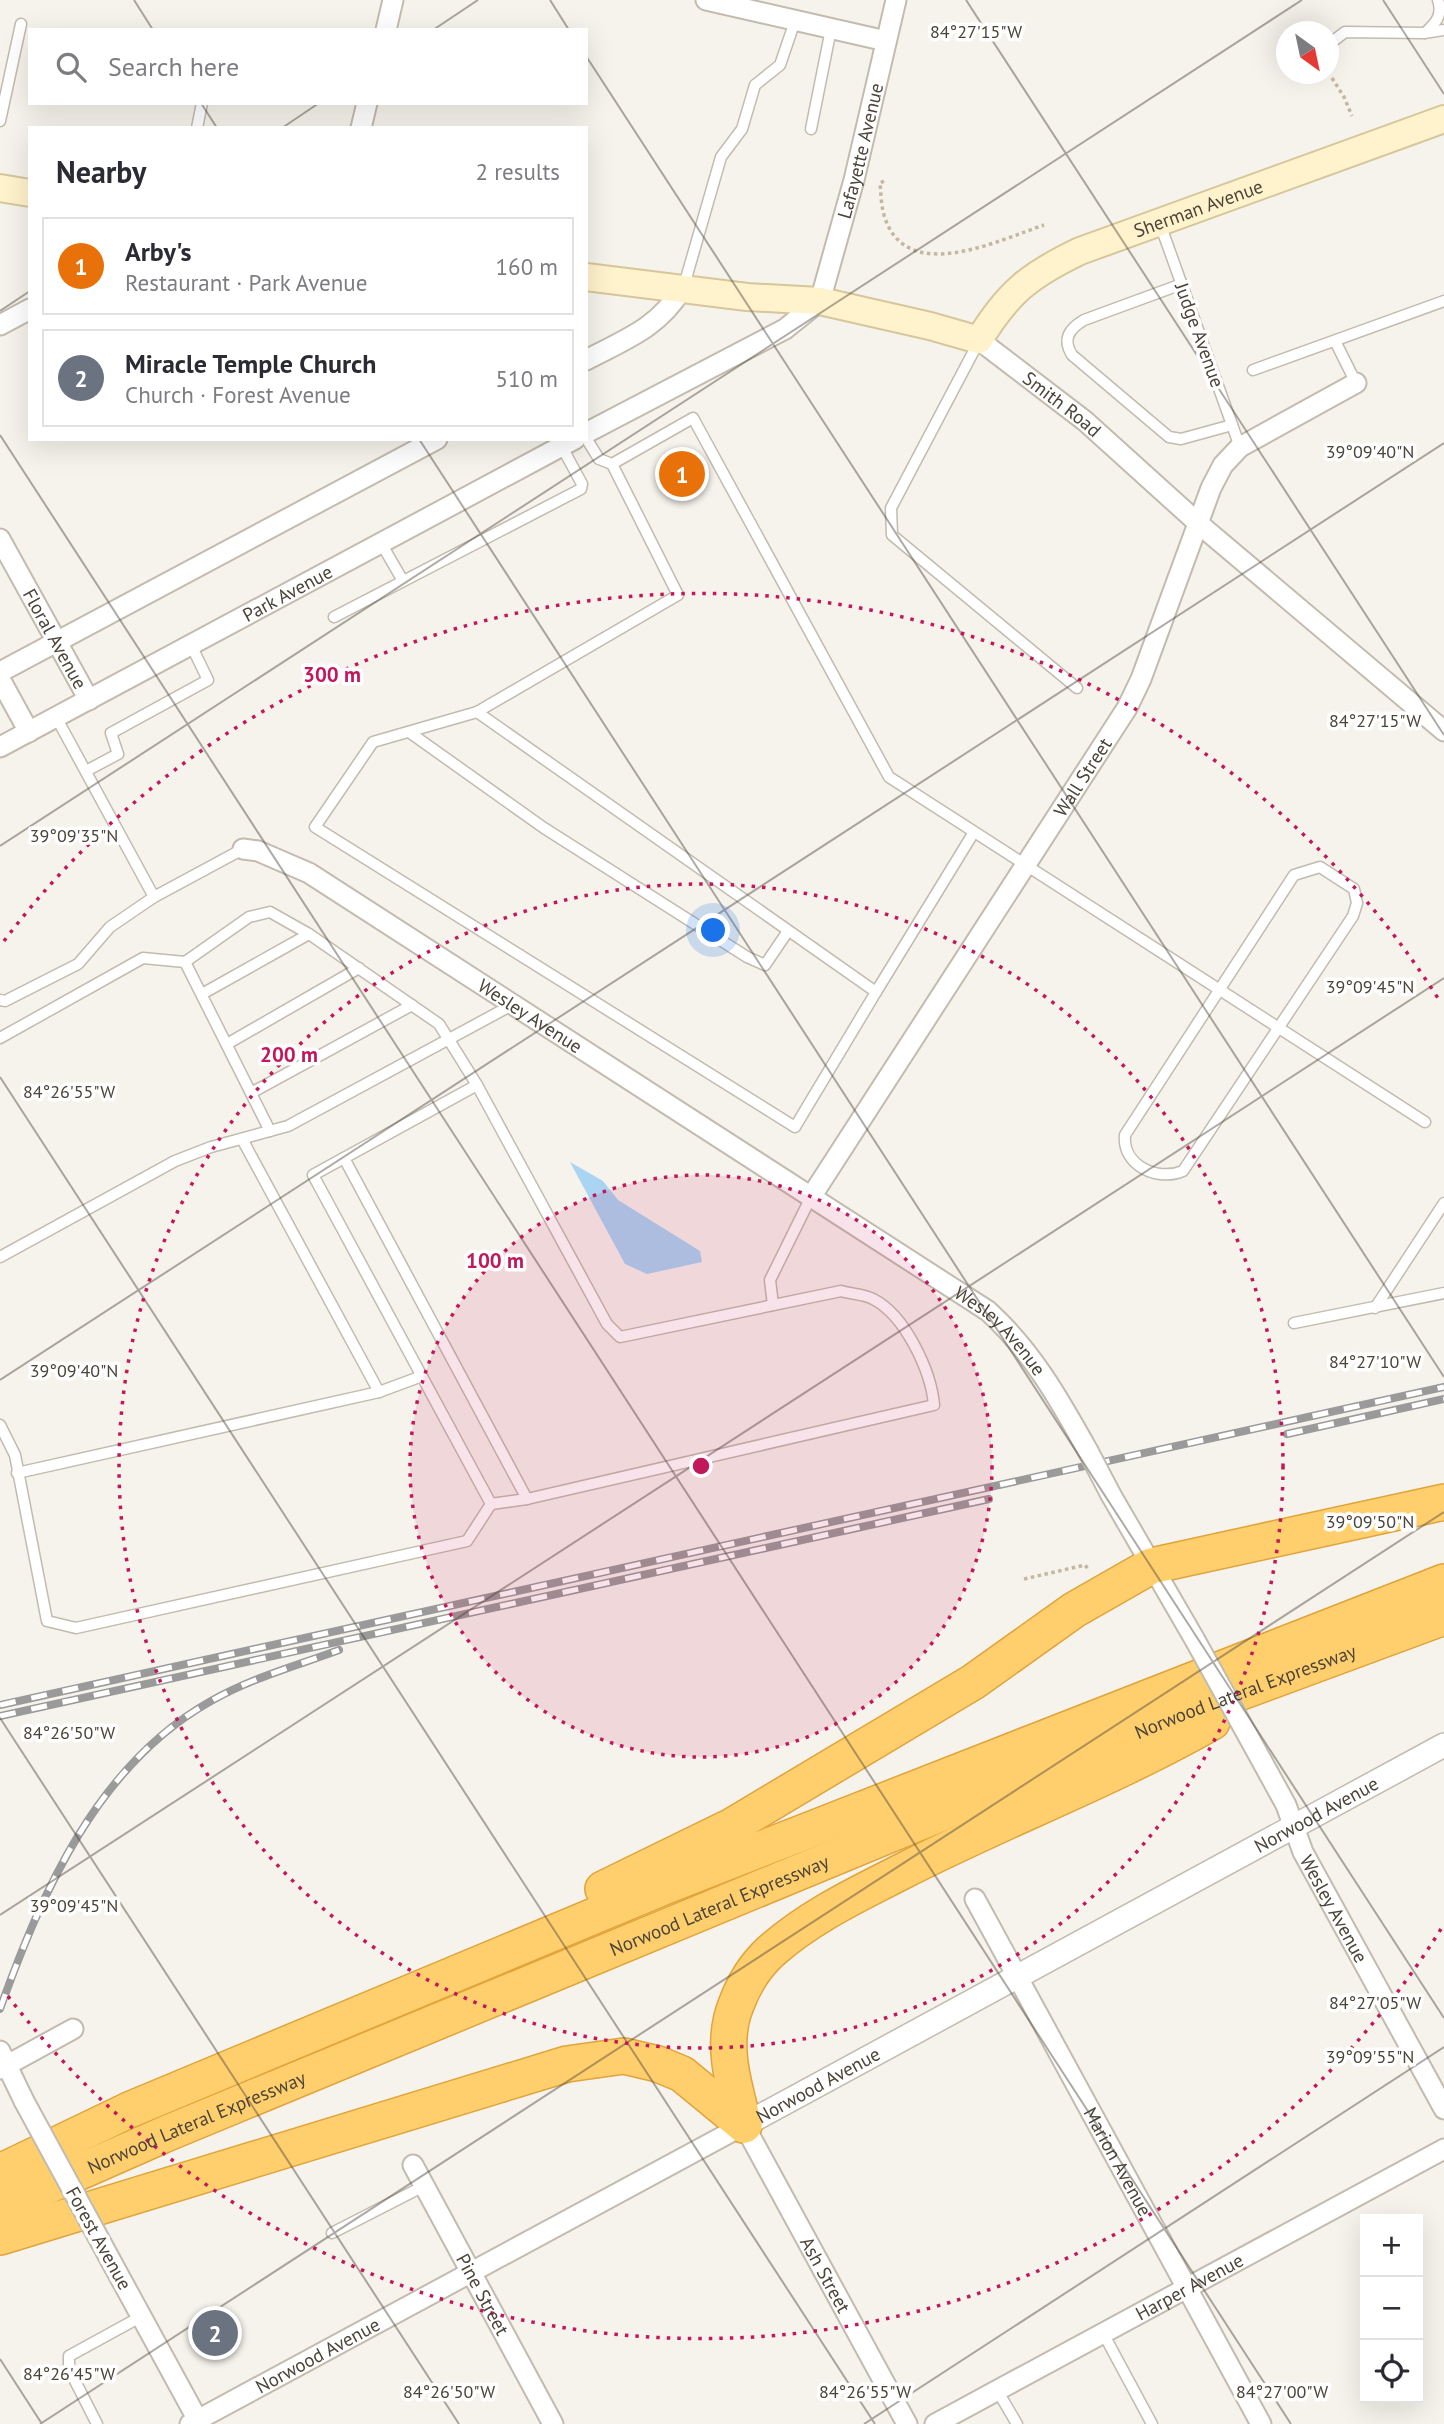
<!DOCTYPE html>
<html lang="en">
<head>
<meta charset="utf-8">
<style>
  :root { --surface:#fff; --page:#f2f2f3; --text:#2b2b33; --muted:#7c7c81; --line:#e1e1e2; --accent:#b45309 }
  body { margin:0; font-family:"PT Sans",sans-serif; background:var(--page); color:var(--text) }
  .controls { position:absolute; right:21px; bottom:21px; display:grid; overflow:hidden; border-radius:0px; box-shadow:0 7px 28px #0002 }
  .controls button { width:63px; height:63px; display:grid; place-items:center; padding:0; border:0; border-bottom:2px solid var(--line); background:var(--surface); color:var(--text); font:35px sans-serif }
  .compass { position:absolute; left:1276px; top:21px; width:63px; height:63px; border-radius:50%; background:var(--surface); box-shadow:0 7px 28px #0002; rotate:147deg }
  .you { position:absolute; left:714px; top:931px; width:24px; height:24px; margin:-18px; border:5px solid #fff; border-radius:50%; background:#1a73e8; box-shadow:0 0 0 10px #1a73e833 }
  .badge { display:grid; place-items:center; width:46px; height:46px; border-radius:50%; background:var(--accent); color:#fff; font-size:23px; font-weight:700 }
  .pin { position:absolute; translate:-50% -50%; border:4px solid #fff; box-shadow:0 2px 7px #0006 }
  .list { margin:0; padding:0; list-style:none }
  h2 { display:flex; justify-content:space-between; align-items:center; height:91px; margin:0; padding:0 28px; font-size:30px }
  h2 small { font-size:23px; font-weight:400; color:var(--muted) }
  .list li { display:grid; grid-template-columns:46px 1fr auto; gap:21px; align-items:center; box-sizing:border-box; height:98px; margin:0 14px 14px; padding:0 14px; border:2px solid var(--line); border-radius:0px }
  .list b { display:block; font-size:26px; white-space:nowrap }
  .list p { margin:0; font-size:23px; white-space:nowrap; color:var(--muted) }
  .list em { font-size:23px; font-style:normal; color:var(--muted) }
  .icon { flex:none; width:38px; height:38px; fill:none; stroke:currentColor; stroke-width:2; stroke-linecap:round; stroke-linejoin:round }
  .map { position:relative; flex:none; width:1444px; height:2424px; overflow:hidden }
  .search { position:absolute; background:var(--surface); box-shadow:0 7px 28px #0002; left:28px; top:28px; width:560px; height:77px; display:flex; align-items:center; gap:18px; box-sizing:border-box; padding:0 24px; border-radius:0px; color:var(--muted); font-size:26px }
  .panel { position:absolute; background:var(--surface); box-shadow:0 7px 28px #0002; left:28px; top:126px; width:560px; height:315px; border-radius:0px }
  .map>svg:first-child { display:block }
</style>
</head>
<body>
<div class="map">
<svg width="1444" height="2424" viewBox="0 0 1444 2424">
  <rect width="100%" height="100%" fill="#f6f3ec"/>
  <path fill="#a9d4f2" d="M570,1162l33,19 15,19 82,51 2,11 -55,12 -22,-10z"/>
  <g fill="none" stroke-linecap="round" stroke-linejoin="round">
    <defs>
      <g id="service">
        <path d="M1425,33c11,-10 18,-18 13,-33"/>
        <path d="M1328,45l17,-13 79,1 20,-3"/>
        <path d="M0,121l21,-97"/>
        <path d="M197,128l5,-25"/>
        <path d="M811,129l20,-100"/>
        <path d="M1160,224l80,223"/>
        <path d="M1182,284l-98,36c-15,9 -22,19 -12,35l97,82 12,2 51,-14"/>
        <path d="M683,289l38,-132 21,-28 13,-44 25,-20 15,-44"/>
        <path d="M1335,341l21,42"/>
        <path d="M978,343l-87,165 1,27 185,153"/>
        <path d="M1253,370l191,-69"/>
        <path d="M586,438l13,21 13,5 81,-46 196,359 536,345"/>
        <path d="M612,464l66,131 -201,117 399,280 98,-160"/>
        <path d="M381,543l22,38"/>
        <path d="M334,617l247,-128 1,-5 -20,-37"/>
        <path d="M477,712l-104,30 -58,85 480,300 81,-135"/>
        <path d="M56,717l98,180"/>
        <path d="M409,732l135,96 203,129 18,8 23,-34"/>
        <path d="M86,771l32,-17 -7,-21 97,-53 -17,-35"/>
        <path d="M1320,867l34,22 3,14 -4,13 -170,255c-26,11 -61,-6 -58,-36l169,-260z"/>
        <path d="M202,994l107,-60"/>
        <path d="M0,1000l5,1 73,-37 32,-37 44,-30 89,-48"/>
        <path d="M0,1038l143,-80 42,4 85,169"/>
        <path d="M227,1044l132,-76"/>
        <path d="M477,1085l130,239 13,13 221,-46c10,3 23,3 32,8 32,16 58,72 61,106l-407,94 -36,5"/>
        <path d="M251,1093l161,-88"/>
        <path d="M242,1139l137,253"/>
        <path d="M344,1158l183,341"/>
        <path d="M0,1257l175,-96 36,-14 77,-21 224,-121"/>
        <path d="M773,1305l-3,-25 41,-83"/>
        <path d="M1375,1308l69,-105"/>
        <path d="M1294,1323l150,-30"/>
        <path d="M0,1425l15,30 32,166 29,7 391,-87 24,-37 -178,-329 164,-90 -38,-61 -130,-90 -39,-22 -21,5 -64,45"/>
        <path d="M17,1473l362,-81 43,-16"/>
        <path d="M332,2233l92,-47"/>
        <path d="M1103,2333l49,91"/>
        <path d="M997,2390l20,34"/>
        <path d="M97,2424l-28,-55v-13l73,-40"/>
      </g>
      <g id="minor">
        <path d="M706,0l180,41"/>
        <path d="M386,30l7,-30"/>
        <path d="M361,128l6,-25"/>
        <path d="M0,325l30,-16"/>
        <path id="s1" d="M979,340l106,81 114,103 245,207"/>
        <path d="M586,360c40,-21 72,-32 96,-71"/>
        <path id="s2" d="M586,433l199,-104 35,-28 34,-121 42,-180"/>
        <path id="s3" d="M0,539l89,161"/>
        <path d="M0,672l437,-233"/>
        <path d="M0,679l29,53"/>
        <path id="s4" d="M0,747l575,-308"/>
        <path id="s5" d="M243,849l15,2 51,22 679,438c44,40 71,88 100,140"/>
        <path id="s6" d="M811,1197l316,-489 14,-29 70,-191 12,-23 17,-18 116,-64"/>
        <path d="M1111,1495l84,145"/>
        <path id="s7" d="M1269,1774l17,31 17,47 141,257"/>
        <path id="s8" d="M975,1899l286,525"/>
        <path d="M0,2051l24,50"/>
        <path d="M0,2069l73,-40"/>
        <path id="s9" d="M413,2165l140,259"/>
        <path d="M111,2261l89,163"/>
        <path id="s10" d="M190,2424l554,-299 163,299"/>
        <path id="s11" d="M935,2424l509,-275"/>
      </g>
      <g id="tertiary">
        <path id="s12" d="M744,2125l700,-380"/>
      </g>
      <g id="secondary">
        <path d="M0,188l30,5"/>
        <path id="s13" d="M586,277l161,20 73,4 110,25 49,14c29,-48 51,-65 101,-89l364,-132"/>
      </g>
      <g id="motorway">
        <path d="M603,1889l129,-63 241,-144 101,-72 77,-44 293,-64"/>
        <path d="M744,2125c-10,-39 -24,-81 -8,-120 7,-19 19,-39 34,-53 39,-35 86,-57 131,-80 103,-53 211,-93 311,-150"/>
        <path d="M0,2172l129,-62 532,-222 783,-306"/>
        <path id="s14" d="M0,2207l163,-72 1016,-420 265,-98"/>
        <path d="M0,2237l567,-173 57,-8 34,8 24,10 62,51"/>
      </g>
    </defs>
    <use href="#service" stroke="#c2bbae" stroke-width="13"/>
    <use href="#minor" stroke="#c2bbae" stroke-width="23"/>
    <use href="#tertiary" stroke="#c2bbae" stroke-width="26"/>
    <use href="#secondary" stroke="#d6c79b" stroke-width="30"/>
    <use href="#motorway" stroke="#e0a43c" stroke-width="38"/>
    <g stroke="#c4b79f" stroke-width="3.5" stroke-dasharray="3.5 3.5" stroke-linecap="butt">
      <path d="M1332,78l12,19 8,19"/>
      <path d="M884,181l-4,2c1,10 1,22 4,32 21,72 115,25 160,10"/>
      <path d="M1024,1579l61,-14 4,5"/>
    </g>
    <use href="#service" stroke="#fff" stroke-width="10"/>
    <use href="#minor" stroke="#fff" stroke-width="19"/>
    <use href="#tertiary" stroke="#fff" stroke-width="23"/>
    <use href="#secondary" stroke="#fff3cd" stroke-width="26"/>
    <use href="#motorway" stroke="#ffcf6e" stroke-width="35"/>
    <defs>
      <g id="rail">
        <path d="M1287,1434l157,-35"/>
        <path d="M0,1705l1444,-318"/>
        <path d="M0,1716l989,-217"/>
        <path d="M0,2009c42,-117 97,-244 211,-308 40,-23 85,-35 128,-51"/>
      </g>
    </defs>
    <use href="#rail" stroke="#9a9a9a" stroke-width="8"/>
    <use href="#rail" stroke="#fff" stroke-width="5" stroke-dasharray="16" stroke-linecap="butt"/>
    <defs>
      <g id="minor-bridge">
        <path d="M1088,1451l23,44"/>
        <path d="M1195,1640l74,134"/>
        <path d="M24,2101l87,160"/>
      </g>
    </defs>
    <use href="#minor-bridge" stroke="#c2bbae" stroke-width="23" stroke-linecap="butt"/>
    <use href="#minor-bridge" stroke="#fff" stroke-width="19"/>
  </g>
  <path fill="none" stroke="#4b4439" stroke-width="2" stroke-opacity="0.45" d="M134,0l19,30M550,0l19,30M966,0l478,735M1383,0l61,94M433,30l45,-30M586,56l858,1321M201,103l16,25M282,128l37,-25M0,311l30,-20M0,435l1291,1989M419,439l1025,1579M0,846l1302,-846M0,1077l875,1347M0,1380l1444,-937M0,1718l459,706M0,1915l1444,-937M0,2359l42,65M40,2424l1404,-912M864,2424l580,-377"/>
  <circle cx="701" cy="1466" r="291" fill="#c2185b" fill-opacity=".12"/>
  <g fill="none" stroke="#c2185b" stroke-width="3.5" stroke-dasharray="3.5 7">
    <circle cx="701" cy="1466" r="291"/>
    <circle cx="701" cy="1466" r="582"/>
    <path d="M1441 1929A873 873 0 0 1 4 1991M4 941A873 873 0 0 1 1441 1003"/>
  </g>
  <g text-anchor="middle" stroke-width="7" stroke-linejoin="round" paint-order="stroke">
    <g font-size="19" fill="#4b4439" stroke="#fff">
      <text dy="7" stroke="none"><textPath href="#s2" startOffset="425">Lafayette Avenue</textPath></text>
      <text dy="7" stroke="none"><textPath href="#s13" startOffset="662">Sherman Avenue</textPath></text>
      <text transform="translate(1200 335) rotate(70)" y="7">Judge Avenue</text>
      <text dy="7" stroke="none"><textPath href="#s1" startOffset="105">Smith Road</textPath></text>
      <text dy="7" stroke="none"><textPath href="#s4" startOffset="326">Park Avenue</textPath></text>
      <text dy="7" stroke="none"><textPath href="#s3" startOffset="114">Floral Avenue</textPath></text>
      <text dy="7" stroke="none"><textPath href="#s6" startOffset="500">Wall Street</textPath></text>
      <text dy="7" stroke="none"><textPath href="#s5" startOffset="334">Wesley Avenue</textPath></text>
      <text dy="7" stroke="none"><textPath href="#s5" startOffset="901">Wesley Avenue</textPath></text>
      <text dy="7" stroke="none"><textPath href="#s14" startOffset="1348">Norwood Lateral Expressway</textPath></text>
      <text dy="7" stroke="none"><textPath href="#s12" startOffset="651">Norwood Avenue</textPath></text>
      <text dy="7" stroke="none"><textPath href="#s14" startOffset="780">Norwood Lateral Expressway</textPath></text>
      <text dy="7" stroke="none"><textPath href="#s7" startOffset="150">Wesley Avenue</textPath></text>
      <text dy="7" stroke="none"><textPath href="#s12" startOffset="84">Norwood Avenue</textPath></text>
      <text dy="7" stroke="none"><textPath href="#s14" startOffset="214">Norwood Lateral Expressway</textPath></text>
      <text dy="7" stroke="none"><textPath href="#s8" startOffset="299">Marion Avenue</textPath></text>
      <text transform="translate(99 2238) rotate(61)" y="7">Forest Avenue</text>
      <text dy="7" stroke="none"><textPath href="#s10" startOffset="800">Ash Street</textPath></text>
      <text dy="7" stroke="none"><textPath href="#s11" startOffset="289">Harper Avenue</textPath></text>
      <text dy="7" stroke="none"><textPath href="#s9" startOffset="147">Pine Street</textPath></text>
      <text dy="7" stroke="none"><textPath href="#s10" startOffset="145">Norwood Avenue</textPath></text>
    </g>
  </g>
  <g font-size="18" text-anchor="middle" fill="#4b4439" stroke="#fff" stroke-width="7" stroke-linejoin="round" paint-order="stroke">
    <text x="976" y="38">84°27'15"W</text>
    <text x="1370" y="458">39°09'40"N</text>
    <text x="1375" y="727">84°27'15"W</text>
    <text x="74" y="842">39°09'35"N</text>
    <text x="1370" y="993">39°09'45"N</text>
    <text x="69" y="1098">84°26'55"W</text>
    <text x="1375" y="1368">84°27'10"W</text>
    <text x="74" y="1377">39°09'40"N</text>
    <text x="1370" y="1528">39°09'50"N</text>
    <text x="69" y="1739">84°26'50"W</text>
    <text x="74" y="1912">39°09'45"N</text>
    <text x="1375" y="2009">84°27'05"W</text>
    <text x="1370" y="2063">39°09'55"N</text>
    <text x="69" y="2380">84°26'45"W</text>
    <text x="449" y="2398">84°26'50"W</text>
    <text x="865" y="2398">84°26'55"W</text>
    <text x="1282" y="2398">84°27'00"W</text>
  </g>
  <circle cx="701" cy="1466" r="10" fill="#c2185b" stroke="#fff" stroke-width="3.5"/>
  <g font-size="21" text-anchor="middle" font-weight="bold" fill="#c2185b" stroke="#fff" stroke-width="7" stroke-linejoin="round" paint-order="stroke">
    <text x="332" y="682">300 m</text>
    <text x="289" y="1062">200 m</text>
    <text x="495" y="1268">100 m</text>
  </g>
</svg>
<div class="controls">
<button>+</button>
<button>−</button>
<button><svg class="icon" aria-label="locate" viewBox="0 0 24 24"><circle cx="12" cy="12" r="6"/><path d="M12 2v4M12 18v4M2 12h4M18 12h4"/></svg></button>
</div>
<svg class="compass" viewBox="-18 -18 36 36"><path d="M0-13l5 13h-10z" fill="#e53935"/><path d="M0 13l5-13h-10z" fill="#7c7c81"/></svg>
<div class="you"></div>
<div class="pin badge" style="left:682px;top:474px;background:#e8710a">1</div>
<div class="pin badge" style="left:215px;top:2333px;background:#6b7280">2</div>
<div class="search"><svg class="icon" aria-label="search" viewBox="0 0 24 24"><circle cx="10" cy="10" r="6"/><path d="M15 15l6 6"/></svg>Search here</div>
<section class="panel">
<h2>Nearby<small>2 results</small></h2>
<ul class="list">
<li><span class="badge" style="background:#e8710a">1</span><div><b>Arby's</b><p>Restaurant · Park Avenue</p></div><em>160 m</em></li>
<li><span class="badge" style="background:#6b7280">2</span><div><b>Miracle Temple Church</b><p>Church · Forest Avenue</p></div><em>510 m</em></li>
</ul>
</section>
</div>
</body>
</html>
